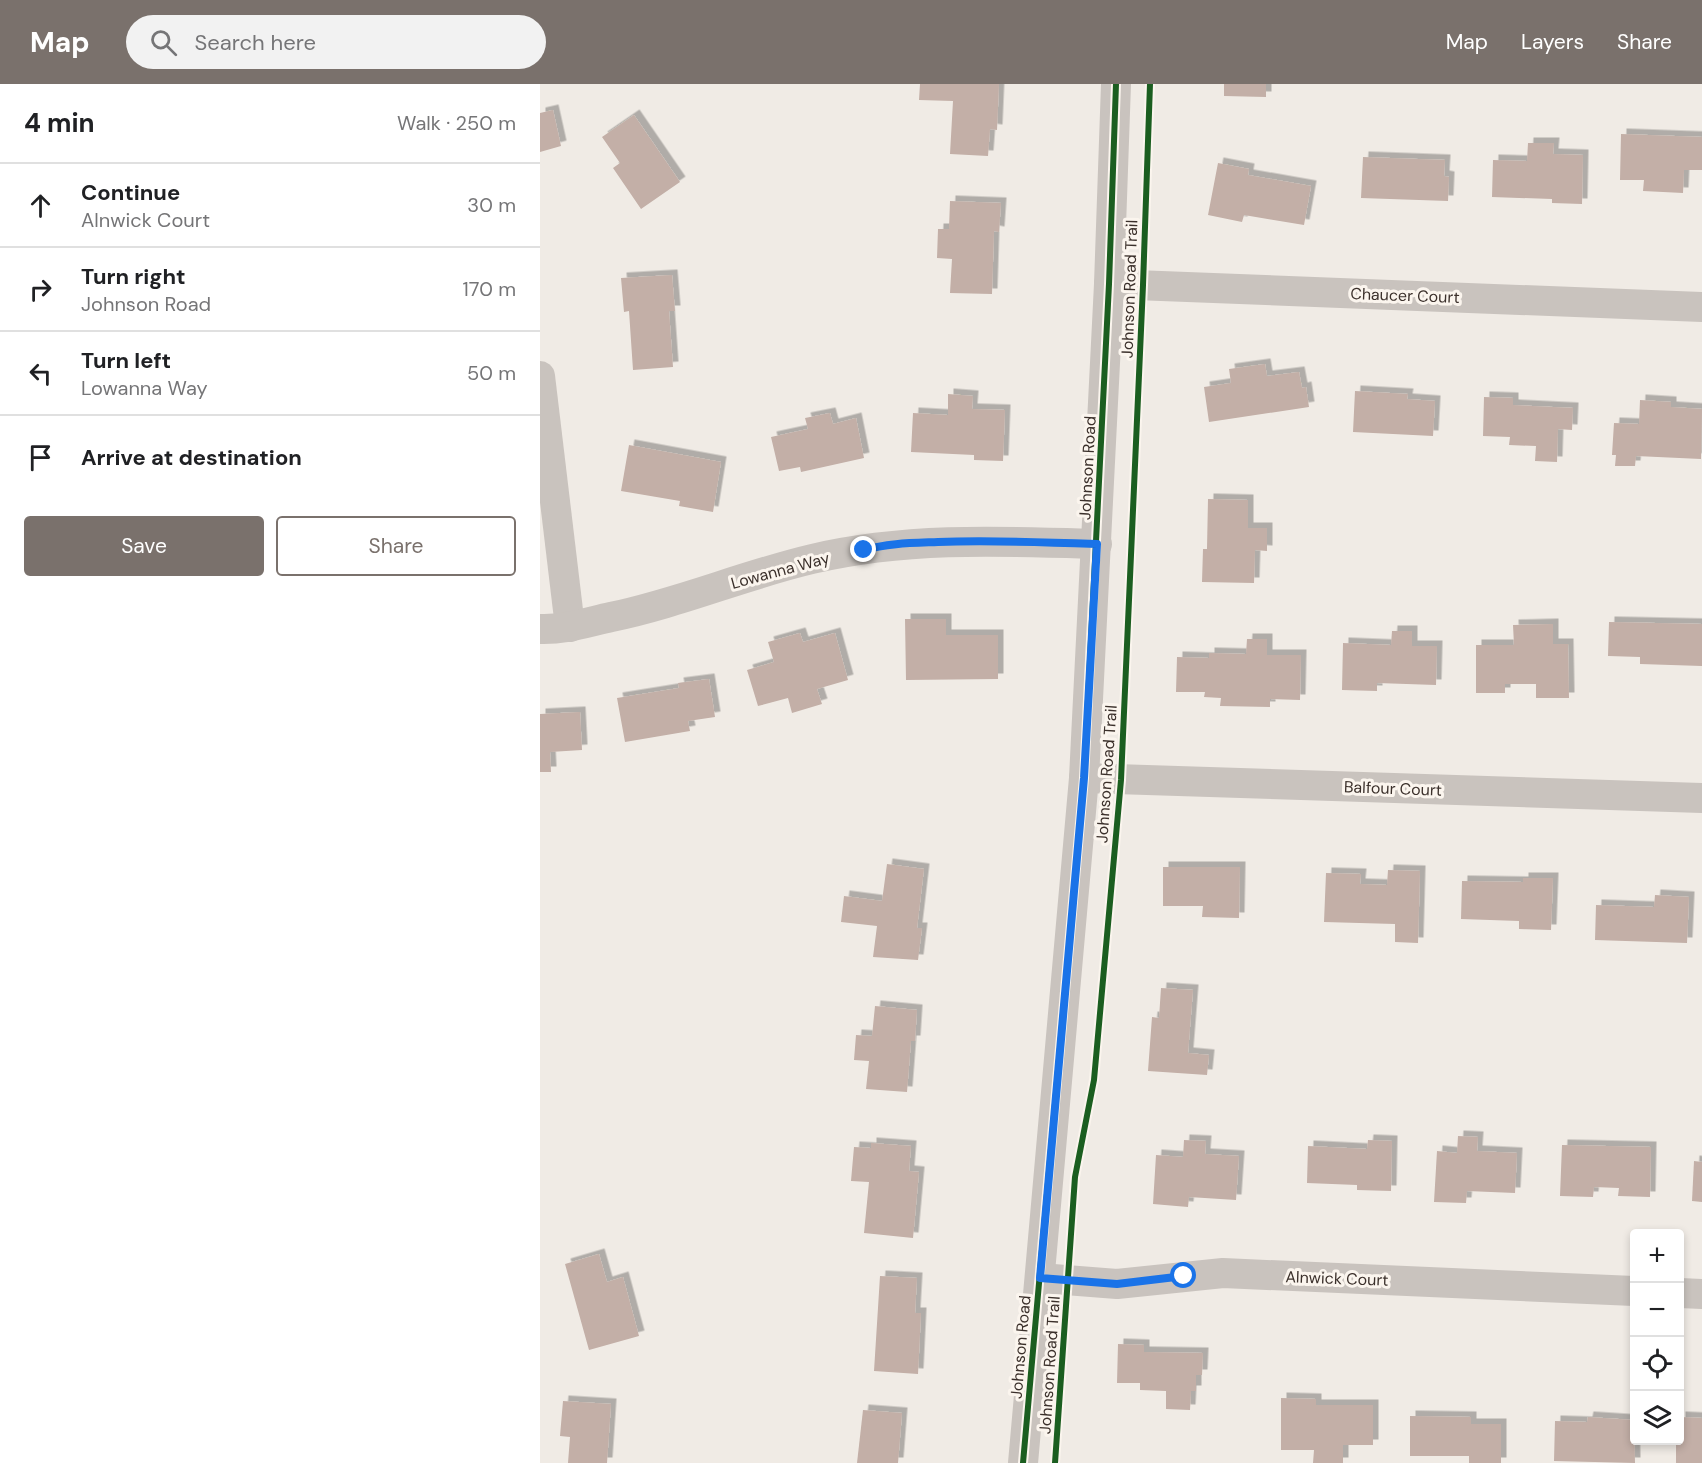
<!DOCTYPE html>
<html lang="en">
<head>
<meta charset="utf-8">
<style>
  :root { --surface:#fff; --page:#f2f2f2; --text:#202124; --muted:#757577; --line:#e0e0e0; --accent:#7a716c }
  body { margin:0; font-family:"DM Sans",sans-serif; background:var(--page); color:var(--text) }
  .controls { position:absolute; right:18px; bottom:18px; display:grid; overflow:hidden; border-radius:6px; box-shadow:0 3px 9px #0003 }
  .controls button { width:54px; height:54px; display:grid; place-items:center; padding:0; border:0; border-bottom:2px solid var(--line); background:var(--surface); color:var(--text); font:30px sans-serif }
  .stop { position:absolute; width:18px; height:18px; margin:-14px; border:4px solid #1a73e8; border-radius:50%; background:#fff }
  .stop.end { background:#1a73e8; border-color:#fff; box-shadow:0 2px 6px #0008 }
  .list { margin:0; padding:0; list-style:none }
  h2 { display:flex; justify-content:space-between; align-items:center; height:78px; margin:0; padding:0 24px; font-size:26px }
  h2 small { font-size:20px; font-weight:400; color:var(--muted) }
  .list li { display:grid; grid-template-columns:39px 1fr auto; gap:18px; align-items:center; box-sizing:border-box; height:84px; padding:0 24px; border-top:2px solid var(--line) }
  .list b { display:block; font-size:22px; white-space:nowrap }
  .list p { margin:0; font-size:20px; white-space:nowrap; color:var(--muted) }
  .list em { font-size:20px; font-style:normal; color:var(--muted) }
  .actions { display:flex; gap:12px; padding:18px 24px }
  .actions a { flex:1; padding:14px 0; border:2px solid var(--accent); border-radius:6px; text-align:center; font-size:21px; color:var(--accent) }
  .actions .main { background:var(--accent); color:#fff }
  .icon { flex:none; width:33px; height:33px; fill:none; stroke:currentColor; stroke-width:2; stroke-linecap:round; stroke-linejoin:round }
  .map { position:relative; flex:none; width:1162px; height:1379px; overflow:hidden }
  header { display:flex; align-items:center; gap:36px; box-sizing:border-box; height:84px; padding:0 30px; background:var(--accent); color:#fff }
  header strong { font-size:28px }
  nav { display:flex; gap:33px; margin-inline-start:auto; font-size:21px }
  .search { width:420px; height:54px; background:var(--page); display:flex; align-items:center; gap:15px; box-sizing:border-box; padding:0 21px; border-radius:33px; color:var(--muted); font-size:22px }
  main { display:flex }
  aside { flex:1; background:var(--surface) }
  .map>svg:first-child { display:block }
</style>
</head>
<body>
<header>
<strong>Map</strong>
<div class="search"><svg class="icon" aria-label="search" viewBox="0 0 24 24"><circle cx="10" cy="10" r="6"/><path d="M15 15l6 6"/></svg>Search here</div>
<nav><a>Map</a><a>Layers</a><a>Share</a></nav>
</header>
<main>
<aside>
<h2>4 min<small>Walk · 250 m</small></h2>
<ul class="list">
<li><svg class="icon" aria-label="ahead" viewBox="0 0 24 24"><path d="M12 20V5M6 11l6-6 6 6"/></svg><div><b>Continue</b><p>Alnwick Court</p></div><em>30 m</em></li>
<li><svg class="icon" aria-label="right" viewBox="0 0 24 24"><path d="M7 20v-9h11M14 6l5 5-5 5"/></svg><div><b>Turn right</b><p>Johnson Road</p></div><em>170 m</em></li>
<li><svg class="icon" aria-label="left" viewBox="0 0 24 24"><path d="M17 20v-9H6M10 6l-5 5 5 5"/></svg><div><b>Turn left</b><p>Lowanna Way</p></div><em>50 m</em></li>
<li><svg class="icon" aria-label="arrive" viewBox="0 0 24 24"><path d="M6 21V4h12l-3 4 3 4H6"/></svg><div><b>Arrive at destination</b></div></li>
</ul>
<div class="actions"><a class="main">Save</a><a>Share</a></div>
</aside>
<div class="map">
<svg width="1162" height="1379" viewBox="0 0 1162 1379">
  <defs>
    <filter id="shadow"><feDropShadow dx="5.5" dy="-5.5" stdDeviation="0" flood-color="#0004"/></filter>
  </defs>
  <rect width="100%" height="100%" fill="#f0ebe5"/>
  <g fill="#c3afa7" filter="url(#shadow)">
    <path d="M380,0h79l-2,46 -7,-1 -2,27 -38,-2 3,-53 -34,-1z"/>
    <path d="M684,0h42v13l-42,-1z"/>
    <path d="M13,26l8,36 -21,6v-39z"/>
    <path d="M94,31l46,67 -39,27 -28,-41 7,-5 -18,-26z"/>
    <path d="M1081,50l81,3v33h-18l-1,23 -40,-2 1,-11h-24z"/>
    <path d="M988,59h26l-1,11 30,1 -1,49 -30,-1v-4l-60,-2 1,-37 34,1z"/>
    <path d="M823,73l82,3 -1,16 5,1 -1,24 -87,-3z"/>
    <path d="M678,79l31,6 -1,6 63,11 -7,39 -60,-10 -2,7 -34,-7z"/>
    <path d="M410,117l51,2 -2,29 -5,-1 -2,63 -42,-1 2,-34 -15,-1 1,-29h11z"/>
    <path d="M132,191l3,36h-6l4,56 -40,3 -4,-59 -5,1 -3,-34z"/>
    <path d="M725,280l2,12 32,-4 3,16 4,-1 3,20 -100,15 -5,-35 27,-4 -2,-14z"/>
    <path d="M815,307l53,3 -1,5 28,2 -2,35 -80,-4z"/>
    <path d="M408,310l25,2 -1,13 33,1 -2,51 -29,-1v-5l-63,-3 2,-39 35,2z"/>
    <path d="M944,313l29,1v7l60,3 -1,22 -14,-1 -1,33 -22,-1 1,-15 -27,-1 1,-8 -27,-1z"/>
    <path d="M1100,316l31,2v5l31,2 -1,50 -65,-3 -1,10h-20l1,-11h-4l2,-32 25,1z"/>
    <path d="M290,329l3,11 23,-6 8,40 -63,14 -1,-5 -21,4 -8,-34 37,-8 -3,-11z"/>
    <path d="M89,361l92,17 -8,50 -34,-6 1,-5 -59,-10z"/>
    <path d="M668,415l40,1v28h19v23l-12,-1 -1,33 -52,-1 1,-33h4z"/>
    <path d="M365,535h41v16h52v44l-92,1z"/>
    <path d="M1069,538l93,2v42l-62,-2v-7l-32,-1z"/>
    <path d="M1013,540v20h15l1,54h-33v-14h-31v9h-29v-48h38l-1,-20z"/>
    <path d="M852,547h20v15h25l-1,39 -59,-2v8l-35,-1 1,-47 48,2z"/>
    <path d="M260,549l3,9 32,-9 13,47 -31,9 5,15 -30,9 -4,-15 -30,8 -11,-36 27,-8 -6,-20z"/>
    <path d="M707,555h20v16h34l-1,45 -30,-1v8l-50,-1 1,-8 -17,-1 1,-5h-29l1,-35 32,1v-5l37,1z"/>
    <path d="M169,595l6,38 -27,4 2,10 -65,11 -8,-44 62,-10 -1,-5z"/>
    <path d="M40,628l2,38 -32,2 1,20h-11v-58z"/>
    <path d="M347,780l37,5 -7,59h5l-4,32 -45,-3 4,-31 -36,-4 3,-26 38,5z"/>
    <path d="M623,783h77l-1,51 -37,-1 1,-11h-40z"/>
    <path d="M848,786l32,1 -2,72 -23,-1v-18l-71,-2 2,-49 35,1 -1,10 27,1z"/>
    <path d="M983,794h30l-2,52 -32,-1v-8l-58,-2 1,-38 61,1z"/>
    <path d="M1115,811l34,2 -2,46 -92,-3 1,-35 58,2z"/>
    <path d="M621,904l32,2 -5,63 21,2 -2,20 -59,-4 4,-54 7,1z"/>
    <path d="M335,922l42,4 -2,31h-4l-4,51 -41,-3 3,-28 -15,-1 2,-25 16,1z"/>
    <path d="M918,1052l20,1 -1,14 40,2 -2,40 -48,-2 -1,12 -32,-1 3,-51 20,2z"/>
    <path d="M644,1056l22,1 -1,13 34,2 -3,44 -47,-3 -1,10 -35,-3 3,-49 27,2z"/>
    <path d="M828,1056l24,1 -1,50 -34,-1v-5l-50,-2 1,-37 59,3z"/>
    <path d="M331,1059l40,3 -2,25 10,1 -6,66 -49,-5 5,-51 -18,-1 3,-34 17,1z"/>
    <path d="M1022,1061l89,2 -1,50 -32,-1 1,-8 -25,-1 -1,10 -33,-1z"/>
    <path d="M1154,1077l8,1v40l-10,-1z"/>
    <path d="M59,1170l8,28 16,-5 16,59 -50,14 -24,-86z"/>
    <path d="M340,1192l37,2 -2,35h6l-3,61 -44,-3z"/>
    <path d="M578,1260l26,1v7l59,1 -1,22h-6v16h-5l-1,19 -24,-1v-18l-26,-1v-7h-23z"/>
    <path d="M741,1314l35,1v6h57v40h-30v18h-30l1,-13h-33z"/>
    <path d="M23,1317l48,3 -4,59h-39l2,-26 -10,-1z"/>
    <path d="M323,1326l39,3 -4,50h-41z"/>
    <path d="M870,1332l61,1v7h30v39h-32v-7h-59z"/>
    <path d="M1048,1333l46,3 1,43 -81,-2 1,-40 32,1z"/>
    <path d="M1140,1333l22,1v45h-26v-23h4z"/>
  </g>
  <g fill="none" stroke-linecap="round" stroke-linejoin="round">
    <g stroke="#c9c3be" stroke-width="30">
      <path d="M569,200l593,23"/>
      <path d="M0,292l30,251"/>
      <path d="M0,545c24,1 48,-7 71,-12 68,-14 133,-42 201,-58 94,-22 189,-18 285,-15"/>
      <path d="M544,694l618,20"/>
      <path d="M500,1194l77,6 106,-11 411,18"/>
      <path d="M1140,1209l22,1"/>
      <path d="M483,1379l61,-685 25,-494 7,-200"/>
    </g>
    <defs>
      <g id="cycleway">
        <path d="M483,1379l61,-685 25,-494 7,-200"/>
        <path d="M515,1379l20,-286 19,-97 27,-300 22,-495 7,-201"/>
      </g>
    </defs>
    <use href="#cycleway" stroke="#fbf5ee" stroke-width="10"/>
    <use href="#cycleway" stroke="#1b5e20" stroke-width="6"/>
  </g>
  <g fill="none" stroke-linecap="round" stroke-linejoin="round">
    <path stroke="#1a73e8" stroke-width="8" d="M324,466c24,-7 49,-7 74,-8 53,-2 106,0 159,2l-13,234 -44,500 77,6 67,-8"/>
  </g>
  <g text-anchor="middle" stroke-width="6" stroke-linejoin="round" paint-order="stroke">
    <g font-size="16" fill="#3b302b" stroke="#fbf5ee">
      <text transform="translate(589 205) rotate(-88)" y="6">Johnson Road Trail</text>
      <text transform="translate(865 211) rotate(2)" y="6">Chaucer Court</text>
      <text transform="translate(547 384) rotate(-87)" y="6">Johnson Road</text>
      <text transform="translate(240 486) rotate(-15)" y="6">Lowanna Way</text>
      <text transform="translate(566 690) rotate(-86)" y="6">Johnson Road Trail</text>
      <text transform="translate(853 704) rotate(2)" y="6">Balfour Court</text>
      <text transform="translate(797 1194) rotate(2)" y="6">Alnwick Court</text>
      <text transform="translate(480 1263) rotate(-85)" y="6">Johnson Road</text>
      <text transform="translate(509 1281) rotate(-86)" y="6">Johnson Road Trail</text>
    </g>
  </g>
</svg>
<div class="controls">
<button>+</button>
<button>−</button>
<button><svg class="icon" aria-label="locate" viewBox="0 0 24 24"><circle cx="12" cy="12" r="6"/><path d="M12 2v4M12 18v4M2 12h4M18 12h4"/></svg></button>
<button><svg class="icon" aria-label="layers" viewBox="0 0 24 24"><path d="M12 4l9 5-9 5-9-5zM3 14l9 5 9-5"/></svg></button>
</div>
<div class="stop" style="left:644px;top:1192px"></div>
<div class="stop end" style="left:324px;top:466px"></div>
</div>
</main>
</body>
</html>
